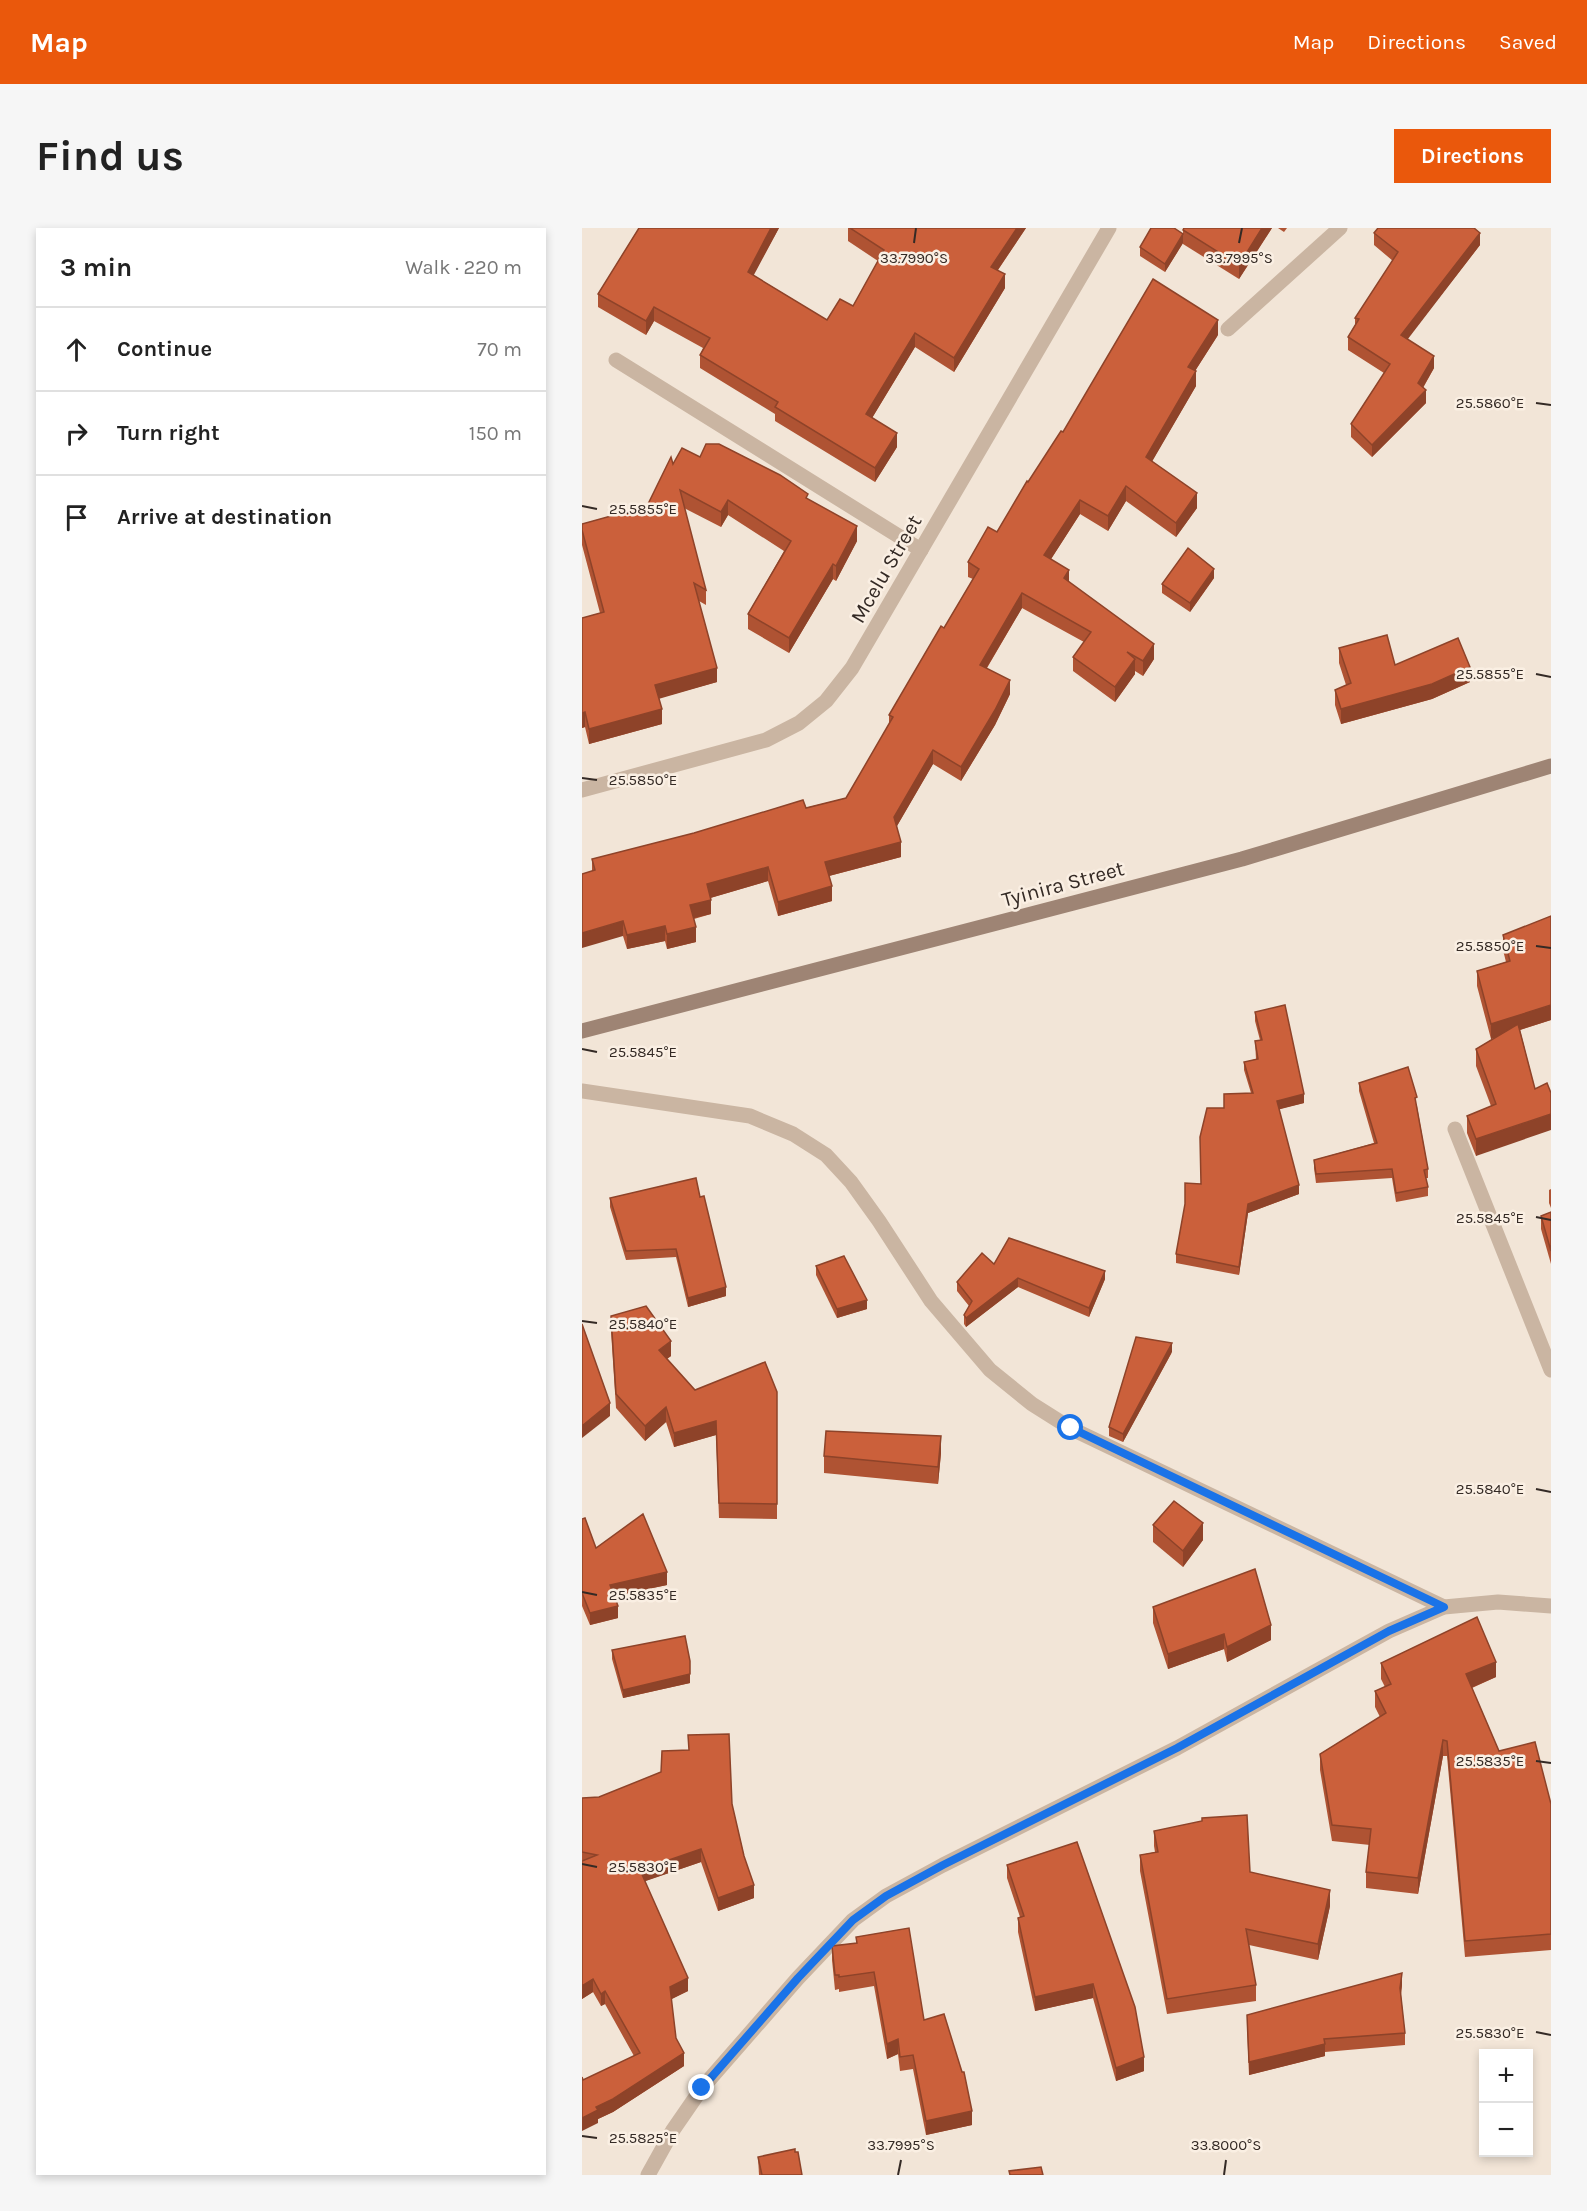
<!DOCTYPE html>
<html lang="en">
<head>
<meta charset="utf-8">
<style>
  :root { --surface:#fff; --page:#f6f6f6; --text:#222; --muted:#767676; --line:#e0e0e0; --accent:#ea580c }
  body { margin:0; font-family:Karla,sans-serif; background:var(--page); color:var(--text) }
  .controls { position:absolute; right:18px; bottom:18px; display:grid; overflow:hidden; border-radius:0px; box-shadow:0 3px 9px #0003 }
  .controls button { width:54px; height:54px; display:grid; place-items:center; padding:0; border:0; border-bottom:2px solid var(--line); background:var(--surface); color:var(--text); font:30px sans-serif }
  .stop { position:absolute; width:18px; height:18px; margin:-14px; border:4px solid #1a73e8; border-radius:50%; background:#fff }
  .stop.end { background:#1a73e8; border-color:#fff; box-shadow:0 2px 6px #0008 }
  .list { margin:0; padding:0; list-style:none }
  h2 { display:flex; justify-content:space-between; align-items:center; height:78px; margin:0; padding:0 24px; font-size:26px }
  h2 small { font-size:20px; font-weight:400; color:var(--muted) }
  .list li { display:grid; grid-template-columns:39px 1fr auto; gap:18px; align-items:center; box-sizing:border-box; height:84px; padding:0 24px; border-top:2px solid var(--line) }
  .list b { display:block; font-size:22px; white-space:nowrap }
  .list em { font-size:20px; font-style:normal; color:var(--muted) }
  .icon { flex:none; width:33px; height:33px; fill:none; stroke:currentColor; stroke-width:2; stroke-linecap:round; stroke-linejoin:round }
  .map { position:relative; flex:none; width:969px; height:1947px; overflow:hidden; border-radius:0px }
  header { display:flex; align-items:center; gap:36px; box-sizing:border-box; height:84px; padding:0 30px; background:var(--accent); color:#fff }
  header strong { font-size:28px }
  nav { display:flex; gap:33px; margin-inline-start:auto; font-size:21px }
  .intro { display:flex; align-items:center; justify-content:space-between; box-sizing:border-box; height:144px; padding:0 36px }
  h1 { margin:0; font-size:42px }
  .button { padding:15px 27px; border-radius:0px; background:var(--accent); color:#fff; font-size:21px; font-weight:700 }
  main { display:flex; gap:36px; padding:0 36px }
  aside { flex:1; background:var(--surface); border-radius:0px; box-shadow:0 3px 9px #0003 }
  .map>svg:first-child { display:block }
</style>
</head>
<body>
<header>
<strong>Map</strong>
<nav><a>Map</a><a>Directions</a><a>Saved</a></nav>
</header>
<div class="intro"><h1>Find us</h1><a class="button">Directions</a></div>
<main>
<aside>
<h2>3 min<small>Walk · 220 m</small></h2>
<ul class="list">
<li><svg class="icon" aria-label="ahead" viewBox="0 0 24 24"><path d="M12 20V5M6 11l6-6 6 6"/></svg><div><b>Continue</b></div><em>70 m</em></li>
<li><svg class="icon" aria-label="right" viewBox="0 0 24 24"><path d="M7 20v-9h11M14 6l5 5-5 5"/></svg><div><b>Turn right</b></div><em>150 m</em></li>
<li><svg class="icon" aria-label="arrive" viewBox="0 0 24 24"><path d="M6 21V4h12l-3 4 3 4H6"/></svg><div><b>Arrive at destination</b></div></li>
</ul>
</aside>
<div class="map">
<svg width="969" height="1947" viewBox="0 0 969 1947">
  <rect width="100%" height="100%" fill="#f2e5d7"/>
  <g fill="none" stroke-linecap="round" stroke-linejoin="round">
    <g stroke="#cab5a2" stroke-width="15">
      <path d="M34,132l305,190"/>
      <path d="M0,863l168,25 43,18 33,21 25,27 28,39 52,80 59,69 42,34 38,24 374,179"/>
      <path d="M873,901l96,241"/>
      <path d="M66,1947l25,-45 29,-42 96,-110 55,-58 33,-24 57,-31 234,-117 212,-117 55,-24 54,-5 53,4"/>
    </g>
    <g stroke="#cab5a2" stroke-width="15">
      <path d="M646,101l112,-101"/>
      <path d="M0,562l184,-50 33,-17 27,-22 26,-33 257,-440"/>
    </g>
    <path stroke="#9e8474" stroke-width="15" d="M0,803l660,-172 309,-93"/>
  </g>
  <g fill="#af5333">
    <path d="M57,0h140l-26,47 74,45 26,-14 25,-45 -30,-20v-13h178l-28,42 7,18 -51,84 -39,-25 -43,71 25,29 -22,35 -100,-61v-7l-75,-46v-13l3,-7 -49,-27 -8,14 -48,-28v-13z"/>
    <path d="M602,0h88l-33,51 -56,-35v-14z"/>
    <path d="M696,0h9l-3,4z"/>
    <path d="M792,5l106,12 -73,94 27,29 -11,20 3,15 -54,54 -21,-20v-13l33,-51 -36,-23v-13l7,-12v-7l38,-57 -19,-16z"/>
    <path d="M601,15l-18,29 -25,-16v-9z"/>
    <path d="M636,107l-23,36 1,15 -44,75 45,47 -21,29 -50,-36 -18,30 -28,-17 -29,45 18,23 85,77 -11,17 -8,-5v3l-20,28 -42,-31v-14l11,-15 -62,-34 -35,60 23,26 -15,31 -34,56 -28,-17 -36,62 4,31 -72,19 3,25 -54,15 -10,-35 -58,17 1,16 -17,5 2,23 -29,7 -2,-8 -38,8 -4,-13 -31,-65v-12l254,-61 43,-73v-10l55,-87 29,-49 -5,-2v-15l29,-30 31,-50 35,-50z"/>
    <path d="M118,229l108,42 49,42 -21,40 -3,-2 -44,74 -41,-24v-15l36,-63 -56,-36 -7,12 -37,-19 22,82v15l-7,-4 18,81 -58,16 3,26 -73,20 -4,-17 -3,1v-110l18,-5 -18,-68v-21l65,-18 26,-42z"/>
    <path d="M632,350l-24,34 -28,-19v-9z"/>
    <path d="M757,420l56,17 75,17 -38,17 -91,25 -6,-19v-15l11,-5 -7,-22z"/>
    <path d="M921,707l48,85 -31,10 15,59 -59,67 -9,-23v-17l24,-10 -15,-40v-17l20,-12 -5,2 -14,-53v-15l29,-9 -3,-12z"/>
    <path d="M673,784l49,91 -25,6 20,85 -51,19 -9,62 -63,-12v-9l25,-70 23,-76 27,-15 -7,-23v-8l12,-3 -1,-18 5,-1 -5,-19z"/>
    <path d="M777,855l58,23 11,63v9h-2l2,9v9l-32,6 -4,-24 -76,5 -2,-15v-8l60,-17 -15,-52z"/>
    <path d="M969,961v19l-2,-5v-13z"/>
    <path d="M118,969l26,99 -38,11 -12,-50 -50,3 -16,-53v-9z"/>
    <path d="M969,984v52l-10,-35v-13z"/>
    <path d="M412,1036l111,15 -16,38 -71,-30 -52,40 -2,-3v-9l5,-9 -12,-15v-9z"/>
    <path d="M234,1038l51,43 -30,9 -21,-43z"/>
    <path d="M29,1088l60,40 -4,3 28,31 82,2v127l-58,-1 -3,-83 -42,12 -8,-25 -21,19 -29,-33 -5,-77z"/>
    <path d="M590,1124l-49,90 -14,-6v-9z"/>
    <path d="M359,1225l-3,31 -114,-11v-17z"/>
    <path d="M0,1291l14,29 71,37 -53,11 4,22 -28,7 -8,-19z"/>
    <path d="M571,1297l50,15 -20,27 -30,-25z"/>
    <path d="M571,1379l118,33 -44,22 -3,-13 -56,20 -15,-46z"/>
    <path d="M30,1422l78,33 -67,15 -11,-39z"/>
    <path d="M799,1435l115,14 -24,11 27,63 52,53v146l-86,7 -18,-201h-4l-25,138 -52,-6v-16l4,-27 -38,-4 -12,-71v-16l60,-37 -5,-10v-16l10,-4 -4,-8z"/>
    <path d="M0,1570l150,6 22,94 -36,13 -17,-49 -56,19 43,110 -17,8 5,39 8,28 -71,46 -15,7v4l-15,-43 51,-24 -29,-52 -4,2 -8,-14 -11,7z"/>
    <path d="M572,1603l176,75 -12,54 -69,-15 7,40v16l-89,13 -27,-143v-16l15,-3 -1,-6z"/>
    <path d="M495,1614l67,229 -28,10 -23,-83 -58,13 -17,-79v-14l2,-1 -13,-39v-13z"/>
    <path d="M274,1709l68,83 48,105 -46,10 -13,-66 -13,2 -2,-17 -11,5 -13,-73 -35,6v-3l-4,1 -3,-30v-14l24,-3z"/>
    <path d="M820,1757l-1,10 4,38v12l-80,7v4l-76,19 -2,-48z"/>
    <path d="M176,1929l44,18h-43z"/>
  </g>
  <g fill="#8e4329">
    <path d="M189,0h8l-31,58v-14z"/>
    <path d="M435,0h9l-35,52v-13z"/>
    <path d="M680,0h10l-33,51v-14z"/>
    <path d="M898,5v12l-79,103v-13z"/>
    <path d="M601,6v9l-18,29v-8z"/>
    <path d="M423,46v14l-51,84v-14z"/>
    <path d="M72,79v14l-8,14v-14z"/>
    <path d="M636,92v15l-30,47v-15z"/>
    <path d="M333,105v14l-49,81v-14z"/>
    <path d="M852,128v12l-16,28v-13z"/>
    <path d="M614,143v15l-50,86v-15z"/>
    <path d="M844,162v13l-54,54v-12z"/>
    <path d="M315,205v14l-22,35v-14z"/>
    <path d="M544,258v15l-18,30v-15z"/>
    <path d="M615,265v15l-21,29v-14z"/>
    <path d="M146,272v15l-7,12v-15z"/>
    <path d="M498,272v14l-36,56v-15z"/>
    <path d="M275,298v15l-21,40v-15z"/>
    <path d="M251,336v15l-44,74v-15z"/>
    <path d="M632,341v9l-24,34v-9z"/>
    <path d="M487,342v15l-5,-7z"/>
    <path d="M440,365v15l-42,71v-14z"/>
    <path d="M572,416v15l-11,17v-15z"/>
    <path d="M553,431v15l-20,28v-15z"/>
    <path d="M888,439v15l-38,17 -91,25v-15z"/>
    <path d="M135,440v14l-62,18v-15z"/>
    <path d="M428,452v14l-15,31 -34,56v-14z"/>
    <path d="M80,481v15l-73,20v-15z"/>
    <path d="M3,484v15l-3,1v-15z"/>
    <path d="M351,522v14l-39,67v-14z"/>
    <path d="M319,614v15l-76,20v-15z"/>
    <path d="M186,639v14l-61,18v-15z"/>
    <path d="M250,658v15l-54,15v-14z"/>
    <path d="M129,672v14l-21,5v-14z"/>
    <path d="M41,693v15l-41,12v-15z"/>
    <path d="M83,698v15l-38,8v-14z"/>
    <path d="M114,699v15l-29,7v-15z"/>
    <path d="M969,777v15l-60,19v-15z"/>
    <path d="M722,866v9l-27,7v-9z"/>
    <path d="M969,886v16l-75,26v-17z"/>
    <path d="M717,957v9l-51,19 -9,62v-8l9,-63z"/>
    <path d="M523,1043v8l-16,38v-9z"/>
    <path d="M436,1050v9l-52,40v-9z"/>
    <path d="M144,1059v9l-38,11v-9z"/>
    <path d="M285,1072v9l-30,9v-9z"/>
    <path d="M89,1113v15l-12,8v-14z"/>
    <path d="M590,1115v9l-49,90v-8z"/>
    <path d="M28,1175v13l-28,22v-12z"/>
    <path d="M84,1179v15l-21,19v-15z"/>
    <path d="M134,1193v14l-42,12v-14z"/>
    <path d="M359,1208v17l-3,31v-17z"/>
    <path d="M621,1295v17l-20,27v-16z"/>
    <path d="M85,1344v13l-57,12v-12z"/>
    <path d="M36,1378v12l-28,7v-12z"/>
    <path d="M689,1397v15l-44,22v-15z"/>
    <path d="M642,1406v15l-56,20v-15z"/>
    <path d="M914,1434v15l-30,13v-16z"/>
    <path d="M108,1446v9l-67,15v-8z"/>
    <path d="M861,1512v16l-25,138v-16z"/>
    <path d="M119,1621v13l-61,21v-13z"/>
    <path d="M172,1657v13l-36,13v-13z"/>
    <path d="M748,1662v16l-12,54v-16z"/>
    <path d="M820,1745v12l-2,15v-12z"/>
    <path d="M106,1750v13l-18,9v-13z"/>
    <path d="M11,1751v13l-11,7v-13z"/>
    <path d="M511,1756v14l-58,13v-14z"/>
    <path d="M23,1763v13l-4,2v-12z"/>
    <path d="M316,1811v15l-11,5v-15z"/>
    <path d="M743,1816v12l-76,19v-13z"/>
    <path d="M102,1825v13l-71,46 -15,7v4l-16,8v-13l14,-11z"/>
    <path d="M562,1829v14l-28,10v-13z"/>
    <path d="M390,1883v14l-46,10v-14z"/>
  </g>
  <g fill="#cb603b" stroke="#8e4329" stroke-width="1.5">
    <path d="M57,0h132l-23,44 79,48 13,-21 13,7 31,-56 -34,-22h167l-26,39 14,7 -51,84 -39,-25 -49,81 31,19 -22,35 -100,-61 3,-5 -78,-47 10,-17 -56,-31 -8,14 -48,-27z"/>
    <path d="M569,0h23l9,6 -18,30 -25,-17z"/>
    <path d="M602,0h78l-23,37 -56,-35z"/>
    <path d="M796,0h96l6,5 -79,102 33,21 -16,27 8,7 -54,55 -21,-21 39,-60 -42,-27 11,-18 -4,-1 43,-66 -24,-19z"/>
    <path d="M571,51l65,41 -30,47 8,4 -50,86 51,36 -21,30 -50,-37 -18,30 -28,-16 -36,55 25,15 -5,8 90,66 -11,17 -16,-9 8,7 -20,28 -42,-30 18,-25 -69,-39 -42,72 30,15 -15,30 -34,57 -28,-17 -39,67 7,25 -76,20 7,24 -54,16 -10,-35 -61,17 4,16 -21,5 6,22 -29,7 -2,-8 -38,9 -4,-14 -41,12v-59l13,-4 -3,-11 102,-26 109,-33 3,8 40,-10 47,-81 -4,-2 52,-89 3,2 35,-59 -11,-7 20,-35 9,5 30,-51 1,1 33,-51 2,1z"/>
    <path d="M124,216h13l61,31 28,19 -2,4 51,28 -21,40 -3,-2 -44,74 -41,-24 43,-73 -63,-41 -7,12 -41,-22 26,100 -12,-7 23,85 -62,17 7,24 -73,20 -4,-17 -3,1v-95l22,-6 -22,-82v-6l65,-18 24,-49 2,7 9,-16 18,9z"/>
    <path d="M606,320l26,21 -24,34 -28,-19z"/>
    <path d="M805,407l8,30 63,-27 12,29 -38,17 -91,25 -6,-19 16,-7 -12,-35z"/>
    <path d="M969,688v89l-60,19 -14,-53 33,-10 -7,-26z"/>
    <path d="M703,777l19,89 -27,7 22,84 -51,19 -9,63 -63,-13 9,-50v-21l16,1 -1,-47 7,-29h17v-14l29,-1 -9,-31 14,-3 -3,-18 7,-1 -7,-28z"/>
    <path d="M936,796l17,65 12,-6 4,10v21l-75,25 -9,-23 29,-12 -20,-55z"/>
    <path d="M826,839l9,30 -2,1 13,71 -4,1 4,17 -32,6 -4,-24 -76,5 -2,-14 63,-17 -18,-60z"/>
    <path d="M114,950l4,19 4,-1 22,91 -38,11 -12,-49 -50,2 -16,-53z"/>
    <path d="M969,984v39l-10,-35z"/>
    <path d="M427,1010l96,33 -16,37 -71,-30 -52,40 -2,-3 8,-14 -15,-19 25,-29 12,11z"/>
    <path d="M262,1028l23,44 -30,9 -21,-43z"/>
    <path d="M64,1078l25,35 -12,9 36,40 70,-28 12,30v112l-58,-1 -3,-82 -42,12 -8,-26 -21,19 -29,-32 -5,-78z"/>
    <path d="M0,1096l28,79 -28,23z"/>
    <path d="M554,1109l36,6 -49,91 -14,-7z"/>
    <path d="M244,1203l115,5 -3,31 -114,-11z"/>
    <path d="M592,1273l29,22 -20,28 -30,-26z"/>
    <path d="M61,1286l24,58 -57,13 8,21 -28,7 -8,-20v-74l3,-1 11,30z"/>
    <path d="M673,1341l16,56 -44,22 -3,-13 -56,20 -15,-47z"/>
    <path d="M895,1389l19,45 -30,12 33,77 36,-9 16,62v130l-86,7 -18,-200 -4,-1 -25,138 -52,-6 5,-43 -39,-4 -12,-71 66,-41 -11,-22 16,-7 -10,-21z"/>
    <path d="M103,1408l5,25v13l-67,16 -11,-40z"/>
    <path d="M147,1506l3,70 12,52 10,29 -36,13 -17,-49 -61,21 48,108 -18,9 6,51 8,15 -71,46 -17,8 2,3 -16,8v-41l1,3 57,-27 -35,-62 -4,3 -8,-15 -11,7v-125l15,-6 -15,-3v-54l17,-1 62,-25 1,-21 27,-1 -1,-15z"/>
    <path d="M665,1587l3,57 80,18 -12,54 -72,-15 10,56 -89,14 -27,-144 18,-3 -4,-21 48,-10v-3z"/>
    <path d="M495,1614l58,165 9,50 -28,11 -23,-84 -58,13 -17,-79 6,-2 -17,-51z"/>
    <path d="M327,1700l15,92 20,-6 18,58h2l8,39 -46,10 -13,-66 -13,2 -2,-18 -11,5 -13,-72 -35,5v-2h-4l-3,-29 25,-3 -1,-6z"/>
    <path d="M820,1745l-2,15 5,45 -81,6 1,5 -76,18 -2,-47z"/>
    <path d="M213,1921v3h3l4,23h-40l-4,-18z"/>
    <path d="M459,1939l2,8h-33l-1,-4z"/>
  </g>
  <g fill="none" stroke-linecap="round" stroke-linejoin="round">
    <path stroke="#1a73e8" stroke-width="8" d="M120,1860l96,-110 55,-58 33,-24 57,-31 234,-117 212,-117 55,-24 -373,-179"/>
  </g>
  <path fill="none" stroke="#342a25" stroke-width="2" d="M332,15l2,-15M657,15l3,-15M954,175l15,2M0,278l15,3M954,446l15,3M0,550l15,2M954,718l15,2M0,821l15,3M954,989l15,3M0,1093l15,2M954,1261l15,3M0,1364l15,3M954,1533l15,2M0,1636l15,3M954,1804l15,3M0,1908l15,2M316,1947l3,-15M642,1947l2,-15"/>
  <g text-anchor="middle" stroke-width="5" stroke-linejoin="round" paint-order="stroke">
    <g font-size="21" fill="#342a25" stroke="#faefe3">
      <text transform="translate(304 341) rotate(-60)" y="7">Mcelu Street</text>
      <text transform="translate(481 656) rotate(-15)" y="7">Tyinira Street</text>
    </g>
  </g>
  <g font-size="15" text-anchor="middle" fill="#342a25" stroke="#faefe3" stroke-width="5" stroke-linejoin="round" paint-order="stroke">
    <text x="332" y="35">33.7990°S</text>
    <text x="657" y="35">33.7995°S</text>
    <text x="908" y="180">25.5860°E</text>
    <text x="61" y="286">25.5855°E</text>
    <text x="908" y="451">25.5855°E</text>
    <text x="61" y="557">25.5850°E</text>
    <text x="908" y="723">25.5850°E</text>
    <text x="61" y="829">25.5845°E</text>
    <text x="908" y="995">25.5845°E</text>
    <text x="61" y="1101">25.5840°E</text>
    <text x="908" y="1266">25.5840°E</text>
    <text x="61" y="1372">25.5835°E</text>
    <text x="908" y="1538">25.5835°E</text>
    <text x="61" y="1644">25.5830°E</text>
    <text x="908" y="1810">25.5830°E</text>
    <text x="61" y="1915">25.5825°E</text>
    <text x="319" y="1922">33.7995°S</text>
    <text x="644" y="1922">33.8000°S</text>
  </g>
</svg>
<div class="controls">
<button>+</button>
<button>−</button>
</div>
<div class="stop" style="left:489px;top:1200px"></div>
<div class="stop end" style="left:120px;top:1860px"></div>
</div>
</main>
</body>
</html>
